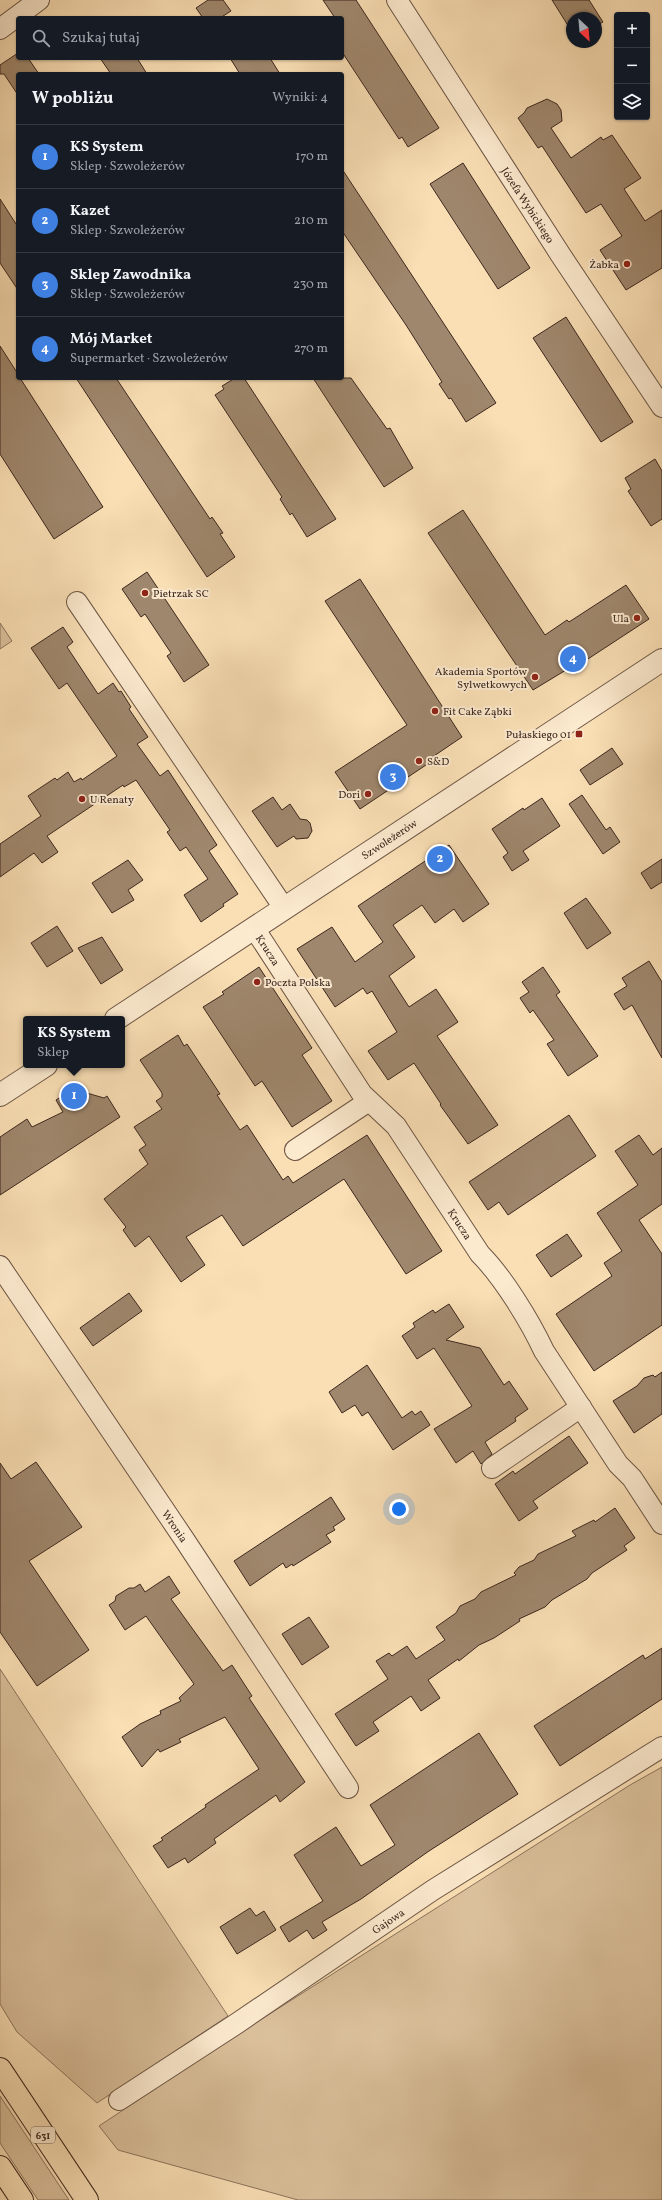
<!DOCTYPE html>
<html lang="pl">
<head>
<meta charset="utf-8">
<style>
  :root { --surface:#171b24; --page:#242831; --text:#f1f3f6; --muted:#9ea1a6; --line:#363941; --accent:#1a73e8 }
  body { margin:0; font-family:Vollkorn,serif; background:var(--page); color:var(--text) }
  .controls { position:absolute; right:12px; top:12px; display:grid; overflow:hidden; border-radius:4px; box-shadow:0 1px 3px #0004 }
  .controls button { width:36px; height:36px; display:grid; place-items:center; padding:0; border:0; border-bottom:1px solid var(--line); background:var(--surface); color:var(--text); font:20px sans-serif }
  .compass { position:absolute; left:566px; top:12px; width:36px; height:36px; border-radius:50%; background:var(--surface); box-shadow:0 1px 3px #0004; rotate:154deg }
  .you { position:absolute; left:399px; top:1509px; width:14px; height:14px; margin:-10px; border:3px solid #fff; border-radius:50%; background:#1a73e8; box-shadow:0 0 0 6px #1a73e833 }
  .badge { display:grid; place-items:center; width:26px; height:26px; border-radius:50%; background:var(--accent); color:#fff; font-size:13px; font-weight:700 }
  .pin { position:absolute; translate:-50% -50%; border:2px solid #fff; box-shadow:0 1px 4px #0006 }
  .popup { position:absolute; left:23px; top:1016px; width:102px; height:52px; box-sizing:border-box; display:grid; place-content:center; border-radius:4px; background:var(--surface); filter:drop-shadow(0 1px 3px #0005); font-size:13px; white-space:nowrap; color:var(--muted) }
  .popup b { font-size:15px; color:var(--text) }
  .popup::after { content:''; position:absolute; left:50%; top:100%; margin-left:-8px; border:8px solid transparent; border-top-color:var(--surface) }
  .list { margin:0; padding:0; list-style:none }
  h2 { display:flex; justify-content:space-between; align-items:center; height:52px; margin:0; padding:0 16px; font-size:17px }
  h2 small { font-size:13px; font-weight:400; color:var(--muted) }
  .list li { display:grid; grid-template-columns:26px 1fr auto; gap:12px; align-items:center; box-sizing:border-box; height:64px; padding:0 16px; border-top:1px solid var(--line) }
  .list b { display:block; font-size:15px; white-space:nowrap }
  .list p { margin:0; font-size:13px; white-space:nowrap; color:var(--muted) }
  .list em { font-size:13px; font-style:normal; color:var(--muted) }
  .icon { flex:none; width:22px; height:22px; fill:none; stroke:currentColor; stroke-width:2; stroke-linecap:round; stroke-linejoin:round }
  .map { position:relative; flex:none; width:662px; height:2200px; overflow:hidden }
  .search { position:absolute; background:var(--surface); box-shadow:0 1px 3px #0004; left:16px; top:16px; width:328px; height:44px; display:flex; align-items:center; gap:10px; box-sizing:border-box; padding:0 14px; border-radius:4px; color:var(--muted); font-size:15px }
  .panel { position:absolute; background:var(--surface); box-shadow:0 1px 3px #0004; left:16px; top:72px; width:328px; height:308px; border-radius:4px }
  .map>svg:first-child { display:block }
</style>
</head>
<body>
<div class="map">
<svg width="662" height="2200" viewBox="0 0 662 2200">
  <rect width="100%" height="100%" fill="#fadfb5"/>
  <filter id="stains"><feTurbulence type="fractalNoise" baseFrequency=".005" numOctaves="4"/><feColorMatrix values="0 0 0 0 .2 0 0 0 0 .09 0 0 0 0 .02 0 0 0 .5 -.17"/></filter>
  <radialGradient id="worn" r=".72"><stop offset=".6" stop-color="#630" stop-opacity="0"/><stop offset="1" stop-color="#630" stop-opacity=".3"/></radialGradient>
  <g fill="#dac09b" stroke="#8b745c">
    <path d="M0,623l12,18 -12,8z"/>
    <path d="M0,1669l228,347 -131,87 -80,-71 -17,-28z"/>
    <path d="M662,1767v433h-364l-180,-50 -19,-24 128,-85 403,-256z"/>
    <path d="M0,2096l69,104h-31l-38,-57z"/>
  </g>
  <g fill="#9f876d" stroke="#3c271e">
    <path d="M208,0h15l8,11 -11,7h-17l-7,-10z"/>
    <path d="M323,0h33l83,128 -31,19 -6,-10 -3,2 -57,-87v-34h-7z"/>
    <path d="M552,0h37l14,22 -7,4v-8h-24v14z"/>
    <path d="M18,53v5h10l11,16h-21v21l-14,-21h-4v-9z"/>
    <path d="M100,58h37l10,16h-36z"/>
    <path d="M230,58h40l10,16h-40z"/>
    <path d="M547,99l10,5 4,6 1,11 -11,7 20,30 30,-21 2,3 9,-5 29,43 -17,11 21,32 17,-11v58l-36,22 -26,-40 22,-14 -21,-32 -15,9 -44,-67 -4,2 -20,-30 6,-5 3,-5z"/>
    <path d="M463,163l67,105 -32,21 -68,-105z"/>
    <path d="M342,169l154,234 -30,19 -15,-24 -2,1 -10,-15 3,-2 -36,-57 -64,-94z"/>
    <path d="M0,199l18,28v63l-18,-27z"/>
    <path d="M566,317l67,105 -32,20 -68,-104z"/>
    <path d="M0,346l18,28v4h2l83,129 -49,32 -54,-85z"/>
    <path d="M76,378h40l94,141 2,-2 11,16 -3,1 15,23 -28,20z"/>
    <path d="M235,378h9l92,141 -29,18 -15,-24 -2,2 -10,-16 2,-2 -67,-102 9,-6 -2,-3z"/>
    <path d="M313,378h38l36,51 3,-1 23,40 -29,19z"/>
    <path d="M655,459l7,12v48l-11,7 -23,-35 3,-2 -6,-11z"/>
    <path d="M463,510l82,125 22,-15 2,2 57,-37 23,34 -81,53 -2,-2 -33,20 -105,-157z"/>
    <path d="M147,572l62,93 -25,17 -17,-26 4,-3 -26,-39 -4,3 -19,-28z"/>
    <path d="M360,579l102,158 -31,21 1,3 -72,48 -25,-37 72,-47 -82,-124z"/>
    <path d="M63,627l10,15 -6,5 31,47 15,-11 6,9 2,-1 10,16 -2,2 19,28 -11,7 23,32 8,-6 49,75 -8,6 29,43 -15,10 1,2 -23,16 -17,-27 24,-16 -22,-32 -6,4 -13,-19 3,-2 -34,-50 -12,7 -1,-2 -76,51 11,16 -16,11 -8,-10 -34,24v-33l41,-28 -13,-20 27,-18 2,2 11,-8 6,10 7,-4 1,2 35,-24 -50,-73 -8,6 -28,-41z"/>
    <path d="M612,748l11,16 -33,21 -10,-15z"/>
    <path d="M582,795l24,35 4,-3 10,15 -17,12 -34,-50z"/>
    <path d="M273,797l9,13 8,-6 10,15 7,1 3,3 2,8 -4,7 -12,1 -2,-3 -17,11 -25,-36z"/>
    <path d="M542,798l18,28 -37,25 6,9 -17,11 -9,-14 5,-4 -16,-24 31,-21 1,2z"/>
    <path d="M449,845l40,59 -26,18 -9,-13 -19,14 -13,-18 -29,20 22,32 -26,19 20,31 27,-18 22,33 -21,14 61,89 -30,19 -28,-39 1,-1 -27,-41 -26,17 -20,-29 29,-19 -25,-41 -5,3 -4,-6 -28,19 -38,-58 35,-22 23,35 28,-20 -25,-36z"/>
    <path d="M662,859v23l-11,7 -10,-16z"/>
    <path d="M128,860l15,20 -15,10 6,10 -22,13 -20,-30z"/>
    <path d="M586,898l25,35 -24,16 -23,-36z"/>
    <path d="M57,926l16,25 -26,16 -16,-24z"/>
    <path d="M102,937l21,33 -22,14 -23,-36z"/>
    <path d="M649,961l13,21v76l-30,-53 -8,5 -10,-16 13,-8 -5,-8z"/>
    <path d="M259,967l53,81 -10,7 30,46 -40,26 -30,-46 -7,5 -52,-79 21,-13 -2,-2z"/>
    <path d="M543,967l17,25 -4,3 42,61 -30,20 -21,-32 7,-4 -21,-30 -3,3 -10,-15 9,-6 -7,-10z"/>
    <path d="M178,1035l6,11 3,-2 33,50 -3,1 23,35 7,-5 36,55 5,-4 5,7 74,-48 75,116 -36,23 -62,-95 -101,67 -21,-31 -36,22 19,28 -24,17 -32,-46 -14,11 -12,-17 3,-3 -22,-28 44,-35 -9,-14 7,-5 -12,-18 28,-18 -6,-8 6,-4v-4l-22,-33z"/>
    <path d="M73,1089l31,9 3,-2 13,21 -120,78v-58l27,-18 5,8 31,-15 -7,-12z"/>
    <path d="M569,1115l27,41 -88,59 -9,-13 -11,8 -19,-28z"/>
    <path d="M639,1135l14,20 9,-7v56l-23,16 23,34v71l-68,46 -38,-57 56,-38 -8,-13 18,-12 -25,-38 41,-28 -23,-34z"/>
    <path d="M567,1234l15,22 -31,21 -15,-22z"/>
    <path d="M129,1293l13,18 -49,35 -13,-18z"/>
    <path d="M449,1304l15,23 -18,13 34,8 24,37 5,-4 19,28 -13,9 1,3 -31,21 7,12 -11,10 -8,-13 -17,12 -22,-34 38,-23 -38,-58 -17,11 -15,-23 13,-9 -2,-4 20,-13 2,3z"/>
    <path d="M367,1365l35,53 10,-7 3,4 6,-4 9,14 -37,25 -25,-38 -6,4 -7,-11 -13,8 -13,-21z"/>
    <path d="M662,1372v42l-28,19 -21,-32 24,-15 7,-8 9,-3 2,2z"/>
    <path d="M569,1436l19,27 -55,38 5,7 -19,13 -24,-37 18,-13 2,3z"/>
    <path d="M36,1462l46,65 -53,34 60,89 -52,36 -37,-54v-169l11,16z"/>
    <path d="M331,1497l14,22 -12,8 2,3 -9,5 5,7 -38,24 -1,-2 -6,4 -3,-5 -33,23 -16,-25z"/>
    <path d="M615,1508l20,30 -11,8 3,4 -35,23 -5,6 -35,21 -7,7 -26,12 1,2 -26,17 -15,7 -20,16 -1,-2 -30,21 12,18 -19,13 -10,-15 -38,26 6,9 -23,15 -21,-32 53,-35 -12,-18 13,-8 3,3 15,-10 9,13 29,-19 -9,-13 20,-14 4,-7 15,-7 6,-7 35,-17 -2,-2 5,-6 15,-7 4,-6 38,-18 -4,-5 22,-11 1,2z"/>
    <path d="M169,1576l11,17 -9,6 52,72 9,-6 20,31 -3,2 56,84 -25,20 -4,-7 -62,44 2,4 -28,20 -3,-5 -17,10 -15,-22 10,-6 -2,-2 45,-31 -1,-2 54,-36 -34,-52 -46,22 2,3 -21,10 -2,-3 -16,18 -20,-30 18,-13 21,-10 -1,-3 21,-10 -2,-3 15,-14 -48,-68 -21,14 -16,-25 6,-4 1,-5 13,-8h5l6,-4 5,8z"/>
    <path d="M309,1617l20,30 -27,18 -20,-31z"/>
    <path d="M662,1648v51l-102,67 -26,-40 109,-71 2,4z"/>
    <path d="M479,1733l39,61 -89,57 -68,48 -39,23 5,8 -14,9 -6,-9 -18,12 -9,-15 43,-26 -29,-46 42,-28 25,39 34,-21 -25,-40z"/>
    <path d="M250,1908l6,8 8,-5 12,19 -39,24 -17,-27z"/>
  </g>
  <g fill="none" stroke-linecap="round" stroke-linejoin="round">
    <defs>
      <g id="minor">
        <path d="M397,0l163,254 102,153"/>
        <path d="M0,29l39,-29"/>
        <path d="M77,602l207,306"/>
        <path d="M254,928l108,166 34,32 84,128c23,23 50,67 64,97l74,113 14,14 30,46"/>
        <path d="M295,1150l74,-49"/>
        <path d="M0,1266l184,273 164,249"/>
        <path d="M492,1468l89,-61"/>
        <path d="M119,2100l117,-76 197,-134 229,-143"/>
      </g>
      <g id="tertiary">
        <path d="M116,1019l546,-359"/>
        <path d="M0,1095l46,-30"/>
      </g>
      <g id="primary">
        <path d="M0,2069l87,131"/>
        <path d="M0,2167l22,33"/>
      </g>
    </defs>
    <use href="#minor" stroke="#6c5544" stroke-width="22"/>
    <use href="#tertiary" stroke="#6c5544" stroke-width="24"/>
    <use href="#primary" stroke="#3c271e" stroke-width="24"/>
    <use href="#minor" stroke="#fceacf" stroke-width="20"/>
    <use href="#tertiary" stroke="#fceacf" stroke-width="22"/>
    <use href="#primary" stroke="#fadfb5" stroke-width="22"/>
  </g>
  <g fill="#8f2418" stroke="#fceacf" stroke-width="1.5">
    <circle cx="627" cy="264" r="4"/>
    <circle cx="145" cy="593" r="4"/>
    <circle cx="637" cy="618" r="4"/>
    <circle cx="535" cy="677" r="4"/>
    <circle cx="435" cy="711" r="4"/>
    <rect x="575" y="730" width="8" height="8" rx="2"/>
    <circle cx="419" cy="761" r="4"/>
    <circle cx="368" cy="794" r="4"/>
    <circle cx="82" cy="799" r="4"/>
    <circle cx="257" cy="982" r="4"/>
  </g>
  <g text-anchor="middle" stroke-width="4" stroke-linejoin="round" paint-order="stroke">
    <rect fill="#fceacf" stroke="#766253" stroke-width="1" x="31" y="2127" width="24" height="16" rx="3"/>
    <g font-size="10" font-weight="bold" fill="#3c271e">
      <text x="43" y="2139">631</text>
    </g>
    <g font-size="11" fill="#3c271e" stroke="#fceacf">
      <text transform="translate(528 205) rotate(57)" y="4">Józefa Wybickiego</text>
      <text transform="translate(389 839) rotate(-33)" y="4">Szwoleżerów</text>
      <text transform="translate(268 950) rotate(57)" y="4">Krucza</text>
      <text transform="translate(460 1224) rotate(57)" y="4">Krucza</text>
      <text transform="translate(175 1526) rotate(56)" y="4">Wronia</text>
      <text transform="translate(388 1921) rotate(-34)" y="4">Gajowa</text>
    </g>
    <g font-size="11" fill="#3c271e" stroke="#fceacf" text-anchor="end">
      <text x="619" y="268">Żabka</text>
      <text x="153" y="597" text-anchor="start">Pietrzak SC</text>
      <text x="629" y="622">Ula</text>
      <text x="527" y="675">Akademia Sportów<tspan x="527" dy="13">Sylwetkowych</tspan></text>
      <text x="443" y="715" text-anchor="start">Fit Cake Ząbki</text>
      <text x="571" y="738">Pułaskiego 01</text>
      <text x="427" y="765" text-anchor="start">S&amp;D</text>
      <text x="360" y="798">Dori</text>
      <text x="90" y="803" text-anchor="start">U Renaty</text>
      <text x="265" y="986" text-anchor="start">Poczta Polska</text>
    </g>
  </g>
  <rect width="100%" height="100%" filter="url(#stains)"/>
  <rect width="100%" height="100%" fill="url(#worn)"/>
</svg>
<div class="controls">
<button>+</button>
<button>−</button>
<button><svg class="icon" aria-label="layers" viewBox="0 0 24 24"><path d="M12 4l9 5-9 5-9-5zM3 14l9 5 9-5"/></svg></button>
</div>
<svg class="compass" viewBox="-18 -18 36 36"><path d="M0-13l5 13h-10z" fill="#e53935"/><path d="M0 13l5-13h-10z" fill="#9ea1a6"/></svg>
<div class="you"></div>
<div class="pin badge" style="left:74px;top:1096px;background:#3f7fe0">1</div>
<div class="popup"><b>KS System</b>Sklep</div>
<div class="pin badge" style="left:440px;top:859px;background:#3f7fe0">2</div>
<div class="pin badge" style="left:393px;top:777px;background:#3f7fe0">3</div>
<div class="pin badge" style="left:573px;top:659px;background:#3f7fe0">4</div>
<div class="search"><svg class="icon" aria-label="search" viewBox="0 0 24 24"><circle cx="10" cy="10" r="6"/><path d="M15 15l6 6"/></svg>Szukaj tutaj</div>
<section class="panel">
<h2>W pobliżu<small>Wyniki: 4</small></h2>
<ul class="list">
<li><span class="badge" style="background:#3f7fe0">1</span><div><b>KS System</b><p>Sklep · Szwoleżerów</p></div><em>170 m</em></li>
<li><span class="badge" style="background:#3f7fe0">2</span><div><b>Kazet</b><p>Sklep · Szwoleżerów</p></div><em>210 m</em></li>
<li><span class="badge" style="background:#3f7fe0">3</span><div><b>Sklep Zawodnika</b><p>Sklep · Szwoleżerów</p></div><em>230 m</em></li>
<li><span class="badge" style="background:#3f7fe0">4</span><div><b>Mój Market</b><p>Supermarket · Szwoleżerów</p></div><em>270 m</em></li>
</ul>
</section>
</div>
</body>
</html>
